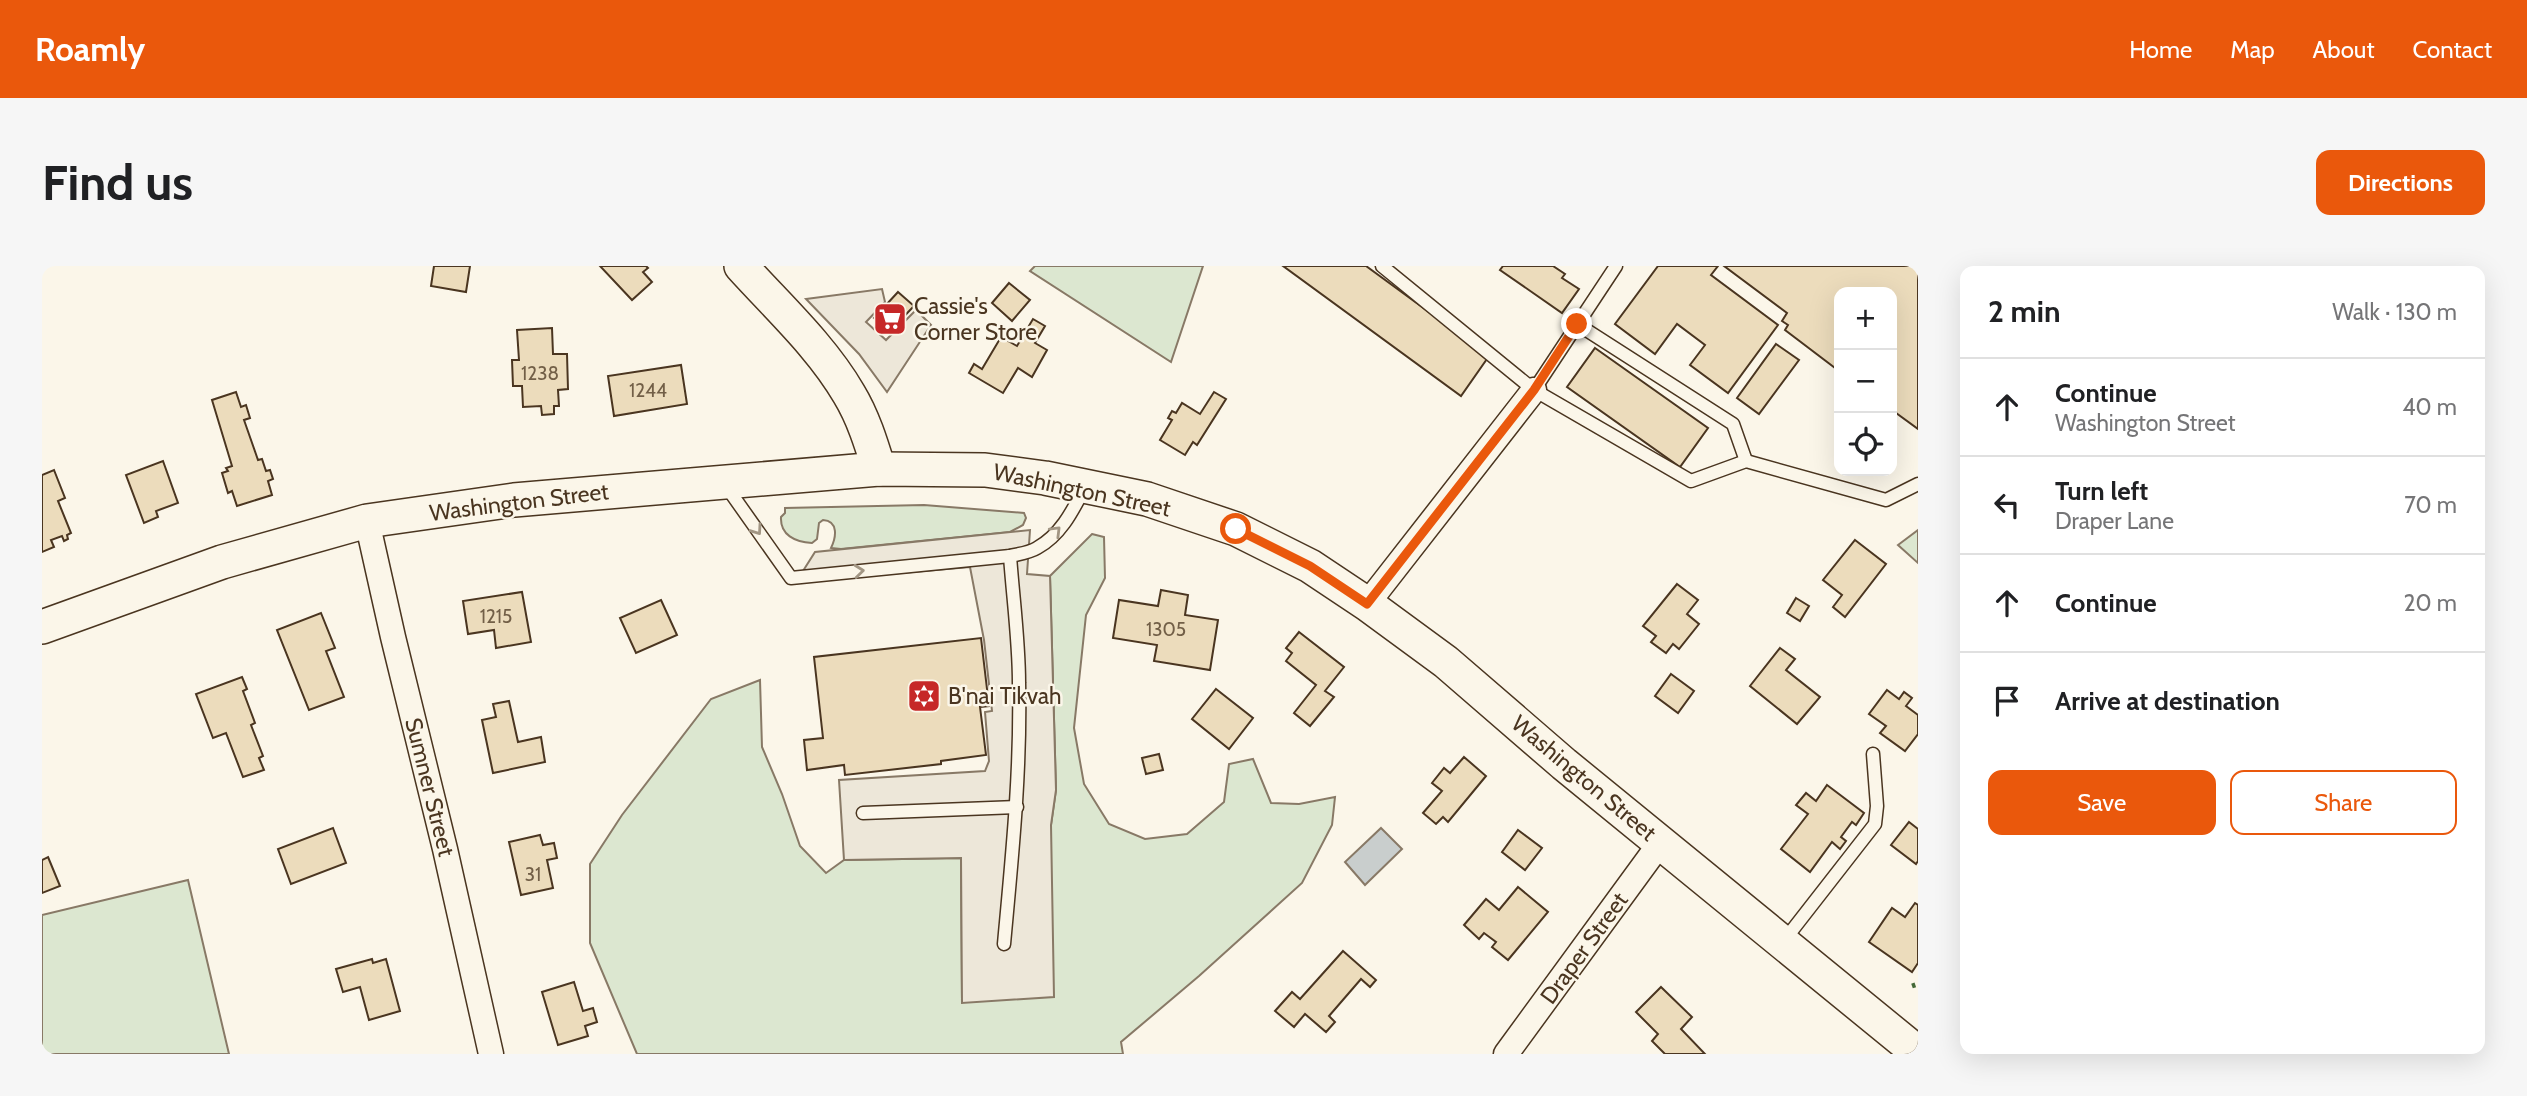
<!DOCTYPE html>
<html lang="en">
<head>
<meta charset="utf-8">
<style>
  :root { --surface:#fff; --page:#f6f6f6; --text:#202124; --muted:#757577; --line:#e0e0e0; --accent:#ea580c }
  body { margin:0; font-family:Cabin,sans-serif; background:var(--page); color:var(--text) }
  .controls { position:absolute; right:21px; top:21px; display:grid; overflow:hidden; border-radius:14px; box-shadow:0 7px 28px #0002 }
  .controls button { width:63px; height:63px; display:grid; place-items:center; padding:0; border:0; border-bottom:2px solid var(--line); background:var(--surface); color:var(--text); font:35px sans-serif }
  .stop { position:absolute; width:21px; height:21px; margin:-16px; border:5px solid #ea580c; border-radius:50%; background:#fff }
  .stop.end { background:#ea580c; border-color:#fff; box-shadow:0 2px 7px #0008 }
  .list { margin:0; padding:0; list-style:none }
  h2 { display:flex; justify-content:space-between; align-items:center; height:91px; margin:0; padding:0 28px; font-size:30px }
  h2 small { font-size:23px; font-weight:400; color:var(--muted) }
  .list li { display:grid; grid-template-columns:46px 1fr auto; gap:21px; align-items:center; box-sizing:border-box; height:98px; padding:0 28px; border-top:2px solid var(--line) }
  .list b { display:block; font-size:26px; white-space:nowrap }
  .list p { margin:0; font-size:23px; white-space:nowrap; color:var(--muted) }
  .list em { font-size:23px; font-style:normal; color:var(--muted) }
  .actions { display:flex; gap:14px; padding:21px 28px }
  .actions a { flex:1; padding:16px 0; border:2px solid var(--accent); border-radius:14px; text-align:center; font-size:24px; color:var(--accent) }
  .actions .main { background:var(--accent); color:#fff }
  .icon { flex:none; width:38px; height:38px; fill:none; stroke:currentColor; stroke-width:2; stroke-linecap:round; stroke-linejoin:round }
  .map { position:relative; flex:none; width:1876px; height:788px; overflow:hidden; border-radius:14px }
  header { display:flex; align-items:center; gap:42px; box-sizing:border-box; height:98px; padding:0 35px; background:var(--accent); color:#fff }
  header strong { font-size:33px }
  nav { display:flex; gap:38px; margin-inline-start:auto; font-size:24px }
  .intro { display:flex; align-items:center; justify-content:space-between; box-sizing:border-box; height:168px; padding:0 42px }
  h1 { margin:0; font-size:49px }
  .button { padding:18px 32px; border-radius:14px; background:var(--accent); color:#fff; font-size:24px; font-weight:700 }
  main { display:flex; gap:42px; padding:0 42px }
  aside { flex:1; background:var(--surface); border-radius:14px; box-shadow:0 7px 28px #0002 }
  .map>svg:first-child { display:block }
</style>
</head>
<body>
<header>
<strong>Roamly</strong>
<nav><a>Home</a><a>Map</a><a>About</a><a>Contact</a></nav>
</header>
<div class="intro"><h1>Find us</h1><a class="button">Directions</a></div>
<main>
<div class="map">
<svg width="1876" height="788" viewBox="0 0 1876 788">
  <rect width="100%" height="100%" fill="#fbf6e9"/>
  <g fill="#dce7d0" stroke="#887966" stroke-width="2">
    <path d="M993,0h168l-32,96 -141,-91z"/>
    <path d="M882,239l100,8 2,5 -3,7 -13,7 -169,17 -10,-1c5,-10 8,-27 -8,-28l-4,3 -2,16 -5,4c-17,-1 -32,-8 -31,-26l4,-4v-5z"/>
    <path d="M1876,264v33l-20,-18z"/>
    <path d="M1050,268l12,3 1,41 -19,37 -12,113 10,56 25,40 36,15 42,-5 37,-32 5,-38 24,-5 18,44 28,1 36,-7 -3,28 -30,58 -103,93 -78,66 2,12h-486l-47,-111v-79l32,-49 89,-116 49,-19 2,67 20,47 18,52 26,27 18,-13 117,-2 1,145 89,-178 5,-35 -6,-214z"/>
    <path d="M146,614l41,174h-187v-139z"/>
  </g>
  <g fill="#ede7d9" stroke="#887966" stroke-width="2">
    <path d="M840,23l3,13 -19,20 20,18 30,-30 15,15 -44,67 -28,-38 -53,-55z"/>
    <path d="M988,264l-3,44 23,2 6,214 -5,35 3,172 -92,6 -1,-145 -117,2 -5,-80 146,-9 4,-10 -4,-49 7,-1 -8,-71 -14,-73 -174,15 19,-30z"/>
  </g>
  <path fill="#c9cecd" stroke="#887966" stroke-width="2" d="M1339,562l21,21 -37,36 -20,-23z"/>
  <g fill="#ecdcbc" stroke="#4a3520" stroke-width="2">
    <path d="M392,0h36l-4,26 -35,-6z"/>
    <path d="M558,0h46l2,2 -5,4 9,10 -20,18z"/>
    <path d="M1241,0h83l123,90 -28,40z"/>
    <path d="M1461,0h50l12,8 -3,4 17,11 -17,24 -62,-43z"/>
    <path d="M1616,0h60l-7,9 67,50 -50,68 -38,-28 15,-20 -28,-21 -22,30 -40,-30z"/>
    <path d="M1682,0h194v163l-26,-19v-118h-53v79l-54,-41 3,-5 -6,-4 5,-8z"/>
    <path d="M967,17l21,17 -18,21 -20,-18z"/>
    <path d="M856,26l16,14 -25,26 -15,-14z"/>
    <path d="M991,53l12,7 -10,17 12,7 -15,27 -14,-9 -15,25 -34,-20 5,-9 8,5 19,-32 16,9z"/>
    <path d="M510,62l1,26h14l1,35 -10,1 1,16h-5v8l-12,1 -1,-9 -18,1 -1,-21h-9l-1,-26h7l-2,-30z"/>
    <path d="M1734,78l23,16 -40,54 -22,-16z"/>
    <path d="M1553,82l113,80 -28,39 -113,-80z"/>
    <path d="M639,99l6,39 -73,12 -6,-40z"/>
    <path d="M194,126l5,15 5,-2 4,13 -6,2 14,40 4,-1 4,12 4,-1 3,9 -5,2 4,14 -35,11 -5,-15 -4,2 -6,-20 6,-2 -2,-3 6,-2 -20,-66z"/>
    <path d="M1172,126l12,7 -29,46 -4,-3 -8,13 -25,-15 12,-20 -4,-2 4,-7 4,2 6,-10 18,11z"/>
    <path d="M121,195l15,42 -22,8 2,6 -14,6 -18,-48z"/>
    <path d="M12,204l11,28 -7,3 13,32 -4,2 1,4 -4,2 -2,-5 -11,4 3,7 -12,5v-77z"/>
    <path d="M1813,274l31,24 -41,53 -12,-10 9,-12 -19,-15z"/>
    <path d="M1635,318l21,16 -11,14 12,10 -20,25 -6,-5 -7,9 -15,-11 5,-6 -13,-10z"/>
    <path d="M1119,324l27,5 -3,20 33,5 -8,50 -56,-9 3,-16 -44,-7 6,-38 39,6z"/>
    <path d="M480,326l9,50 -35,6 -2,-18 -26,4 -5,-33z"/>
    <path d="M1754,332l13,8 -9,15 -13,-8z"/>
    <path d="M619,334l16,35 -41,18 -16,-35z"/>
    <path d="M279,347l14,35 -9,3 18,46 -35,13 -32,-80z"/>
    <path d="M1257,366l45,35 -19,24 9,6 -24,29 -16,-13 22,-28 -30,-24 6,-8 -6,-5z"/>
    <path d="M939,372l8,68 -9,1 6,48 -45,6v3l-96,11 -1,-10 -37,5 -3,-30 19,-2 -9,-81z"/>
    <path d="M1738,382l15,11 -9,11 34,27 -23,27 -47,-38z"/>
    <path d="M1629,408l23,17 -16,22 -23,-17z"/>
    <path d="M200,411l5,12 -4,2 12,32 -4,2 12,31 -4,2 5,12 -21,7 -17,-44 -13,5 -17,-44z"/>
    <path d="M1174,423l37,29 -24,31 -37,-30z"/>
    <path d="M1845,424l12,9 5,-7 8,6 -6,8 12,9v19l-13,17 -25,-18 6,-7 -17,-12z"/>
    <path d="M467,435l9,41 23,-5 4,25 -52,11 -11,-53 14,-3 -3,-13z"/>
    <path d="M1117,488l4,16 -17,4 -4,-16z"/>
    <path d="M1422,491l22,19 -38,46 -5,-5 -7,7 -13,-11 19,-22 -10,-8 12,-15 6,5z"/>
    <path d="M1785,519l37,28 -8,12 -4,-3 -11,15 5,4 -6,8 -8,-7 -22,30 -29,-23 27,-35 -12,-9 10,-12 10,8z"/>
    <path d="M1867,556l9,7v32l-2,3 -25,-19z"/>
    <path d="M291,562l13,35 -55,21 -13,-35z"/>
    <path d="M1476,564l24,18 -17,22 -23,-18z"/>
    <path d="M498,569l3,10 11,-2 3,15 -10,2 6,28 -32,7 -12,-53z"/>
    <path d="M6,591l12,29 -18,7v-33z"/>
    <path d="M1476,621l30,25 -40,48 -16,-13 4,-5 -12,-9 -5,6 -15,-14 22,-26 13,11z"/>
    <path d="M1873,637l3,2v58l-6,9 -43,-30 23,-34 13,9z"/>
    <path d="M1301,685l33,29 -6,7 -9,-8 -32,37 6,6 -9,10 -21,-18 -11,13 -19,-16 17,-19 8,7z"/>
    <path d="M330,693l1,4 13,-4 14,52 -31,9 -9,-33 -17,5 -7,-23z"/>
    <path d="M532,716l9,29 10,-3 4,14 -12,4 3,10 -30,9 -16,-53z"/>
    <path d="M1619,721l31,30 -11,12 24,25h-40l-13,-13 6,-7 -22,-22z"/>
  </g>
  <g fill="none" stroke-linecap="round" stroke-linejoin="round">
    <defs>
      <g id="lane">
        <path d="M1340,0l152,124 157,91 55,-20 140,39 32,-16"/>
        <path d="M1535,58l156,100 13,37"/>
        <path d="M1492,124l82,-124"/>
        <path d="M684,220l65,92 219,-22c8,-2 19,-3 27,-8 24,-13 36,-38 48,-61"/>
        <path d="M821,547l154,-6"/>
        <path d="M1741,676l92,-118 2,-18 -4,-52"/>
        <path d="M962,678c8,-87 17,-173 15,-261 0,-42 -6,-85 -9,-127"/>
      </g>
      <g id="street">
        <path d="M325,255l26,116 52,212 46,205"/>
        <path d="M1325,338l167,-214"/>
        <path d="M1464,788l155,-212"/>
      </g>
      <g id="secondary">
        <path d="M699,0c37,41 80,80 108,128 14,23 22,49 30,75"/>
        <path d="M0,361l180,-65 145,-41 147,-21 365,-31 106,1 60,8 102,21 89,30 74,37 57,38 79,58 118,102 354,289"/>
      </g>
    </defs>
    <use href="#lane" stroke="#4a3520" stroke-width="15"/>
    <use href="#street" stroke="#4a3520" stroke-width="27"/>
    <use href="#secondary" stroke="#4a3520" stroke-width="36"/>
    <use href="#lane" stroke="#fbf6e9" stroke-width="12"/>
    <use href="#street" stroke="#fbf6e9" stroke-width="24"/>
    <use href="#secondary" stroke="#fbf6e9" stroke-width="33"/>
    <path stroke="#436837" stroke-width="5" stroke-dasharray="3.5 5" stroke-linecap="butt" d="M1870,720l6,-2"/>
  </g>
  <defs><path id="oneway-chevron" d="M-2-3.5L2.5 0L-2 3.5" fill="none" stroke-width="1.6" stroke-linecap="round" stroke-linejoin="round" transform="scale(1.75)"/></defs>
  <g stroke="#a29684">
    <use href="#oneway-chevron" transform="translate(715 264) rotate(55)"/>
    <use href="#oneway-chevron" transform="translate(1014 265) rotate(-45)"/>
    <use href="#oneway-chevron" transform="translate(817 305) rotate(-6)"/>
  </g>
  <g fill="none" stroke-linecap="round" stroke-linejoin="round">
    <path stroke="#ea580c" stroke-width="9" d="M1194,263l74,37 57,38 167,-214 43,-66"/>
  </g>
  <defs>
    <symbol id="supermarket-square" viewBox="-11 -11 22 22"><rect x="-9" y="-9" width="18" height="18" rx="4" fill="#c62828" stroke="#fbf6e9"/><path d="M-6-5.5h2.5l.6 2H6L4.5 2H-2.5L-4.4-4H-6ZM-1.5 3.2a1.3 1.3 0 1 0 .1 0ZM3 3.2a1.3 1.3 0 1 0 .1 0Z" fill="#fff"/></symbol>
    <symbol id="synagogue-square" viewBox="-11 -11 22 22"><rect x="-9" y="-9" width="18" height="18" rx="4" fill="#c62828" stroke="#fbf6e9"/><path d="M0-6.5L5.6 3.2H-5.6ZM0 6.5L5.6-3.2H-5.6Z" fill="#fff"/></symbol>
  </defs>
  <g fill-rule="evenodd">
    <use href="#supermarket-square" x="829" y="34" width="38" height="38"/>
    <use href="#synagogue-square" x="863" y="411" width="38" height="38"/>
  </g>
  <g text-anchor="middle" stroke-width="5" stroke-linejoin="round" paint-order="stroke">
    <g font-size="19" fill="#725f47">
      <text x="498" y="114">1238</text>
      <text x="606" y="131">1244</text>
      <text x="454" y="357">1215</text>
      <text x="1124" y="370">1305</text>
      <text x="491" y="615">31</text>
    </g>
    <g font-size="23" fill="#4a3520" stroke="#fbf6e9" text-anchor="start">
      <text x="872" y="48">Cassie's<tspan x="872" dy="26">Corner Store</tspan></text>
      <text x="906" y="438">B'nai Tikvah</text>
    </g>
    <g font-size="23" fill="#4a3520" stroke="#fbf6e9">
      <text transform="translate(1040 224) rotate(12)" y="8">Washington Street</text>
      <text transform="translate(477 236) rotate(-7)" y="8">Washington Street</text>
      <text transform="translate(1542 512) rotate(40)" y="8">Washington Street</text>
      <text transform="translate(388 521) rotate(76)" y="8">Sumner Street</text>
      <text transform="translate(1542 682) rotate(-54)" y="8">Draper Street</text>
    </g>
  </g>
</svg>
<div class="controls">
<button>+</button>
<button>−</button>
<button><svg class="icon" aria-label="locate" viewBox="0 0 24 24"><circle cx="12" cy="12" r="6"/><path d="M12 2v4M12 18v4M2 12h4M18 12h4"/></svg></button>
</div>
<div class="stop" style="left:1194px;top:263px"></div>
<div class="stop end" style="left:1535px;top:58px"></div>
</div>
<aside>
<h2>2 min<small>Walk · 130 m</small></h2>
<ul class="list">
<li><svg class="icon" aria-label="ahead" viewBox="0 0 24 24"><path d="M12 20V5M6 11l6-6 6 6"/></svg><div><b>Continue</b><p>Washington Street</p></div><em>40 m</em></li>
<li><svg class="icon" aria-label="left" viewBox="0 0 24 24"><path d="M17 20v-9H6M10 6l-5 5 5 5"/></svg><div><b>Turn left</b><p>Draper Lane</p></div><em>70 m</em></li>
<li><svg class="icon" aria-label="ahead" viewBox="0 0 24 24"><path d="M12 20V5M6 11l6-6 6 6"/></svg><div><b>Continue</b></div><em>20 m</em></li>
<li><svg class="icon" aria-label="arrive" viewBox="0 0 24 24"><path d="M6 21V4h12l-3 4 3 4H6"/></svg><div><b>Arrive at destination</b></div></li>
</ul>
<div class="actions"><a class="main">Save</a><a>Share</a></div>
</aside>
</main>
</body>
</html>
